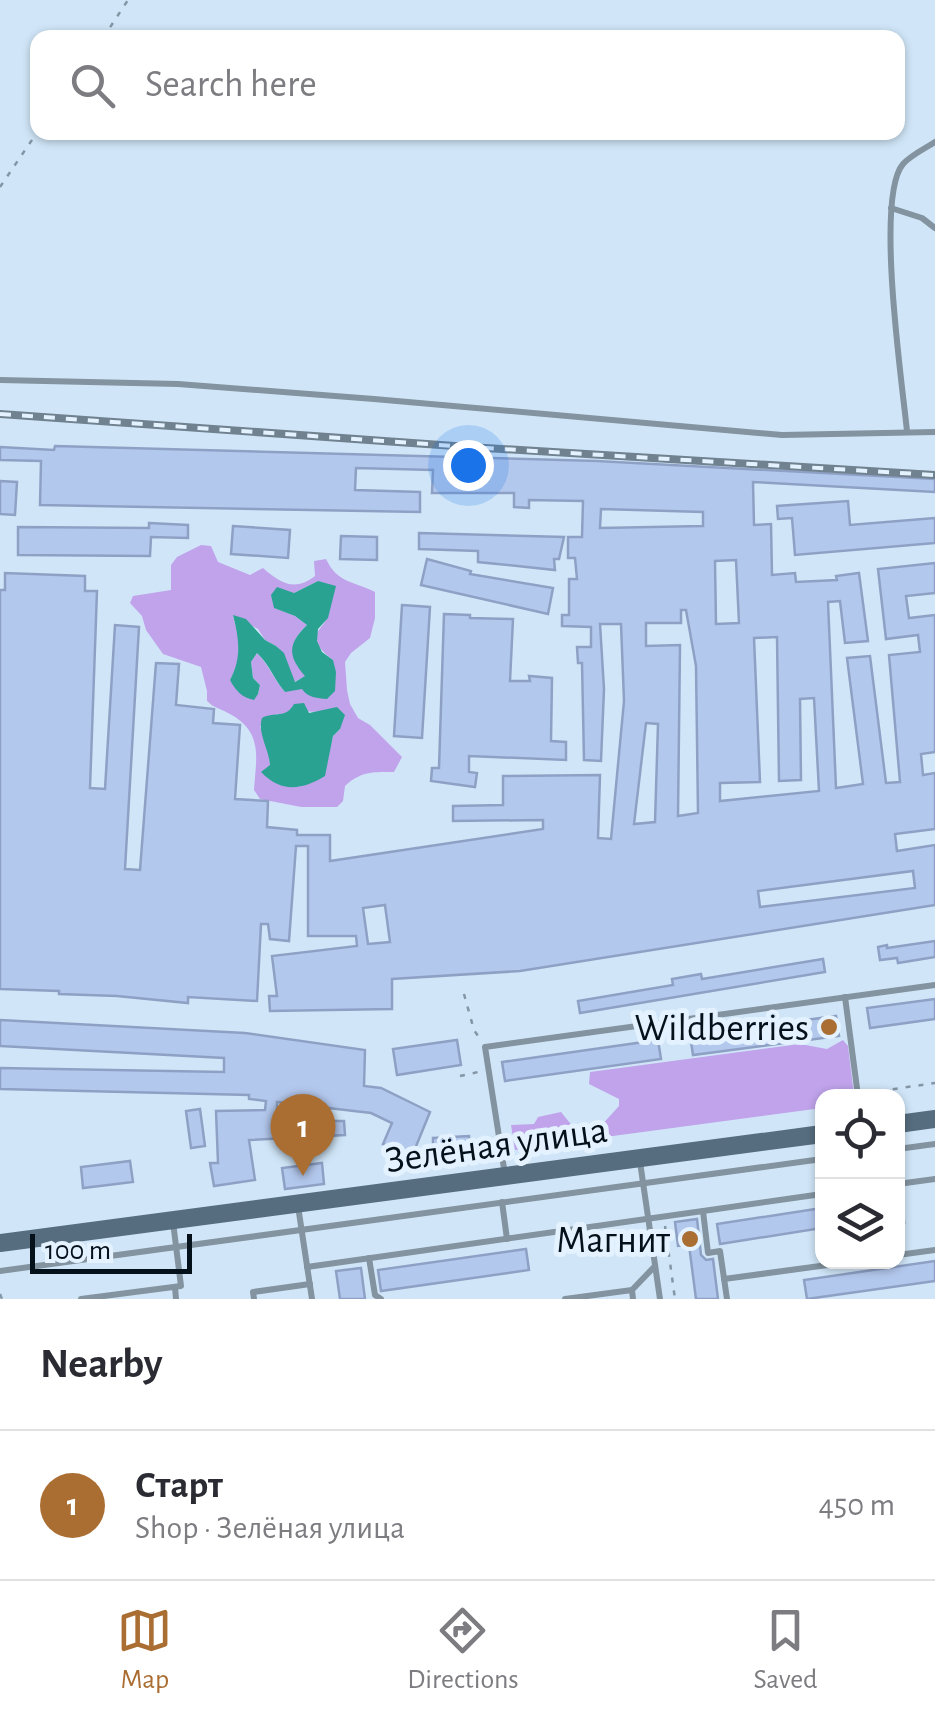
<!DOCTYPE html>
<html lang="en">
<head>
<meta charset="utf-8">
<style>
  :root { --surface:#fff; --page:#f7f7f7; --text:#2b2b33; --muted:#7c7c81; --line:#e1e1e2; --accent:#ab6e32 }
  body { margin:0; font-family:"Alegreya Sans",sans-serif; background:var(--page); color:var(--text) }
  .controls { position:absolute; right:30px; bottom:30px; display:grid; overflow:hidden; border-radius:20px; box-shadow:0 2px 8px #0004 }
  .controls button { width:90px; height:90px; display:grid; place-items:center; padding:0; border:0; border-bottom:2px solid var(--line); background:var(--surface); color:var(--text); font:50px sans-serif }
  .scale { position:absolute; left:30px; bottom:25px; width:162px; box-sizing:border-box; padding-left:10px; border:5px solid #04101a; border-top:0; font-size:28px; line-height:35px; white-space:nowrap; color:#04101a; -webkit-text-stroke:8px #e3f2fe; paint-order:stroke }
  .you { position:absolute; left:468px; top:465px; width:35px; height:35px; margin:-25px; border:8px solid #fff; border-radius:50%; background:#1a73e8; box-shadow:0 0 0 15px #1a73e833 }
  .badge { display:grid; place-items:center; width:65px; height:65px; border-radius:50%; background:var(--accent); color:#fff; font-size:32px; font-weight:700 }
  .pin { position:absolute; translate:-50% -82px; filter:drop-shadow(0 2px 5px #0008) }
  .pin::after { content:''; position:absolute; top:52px; width:35px; height:30px; background:inherit; clip-path:polygon(0 0,100% 0,50% 100%) }
  .list { margin:0; padding:0; list-style:none }
  h2 { display:flex; justify-content:space-between; align-items:center; height:130px; margin:0; padding:0 40px; font-size:42px }
  h2 small { font-size:32px; font-weight:400; color:var(--muted) }
  .list li { display:grid; grid-template-columns:65px 1fr auto; gap:30px; align-items:center; box-sizing:border-box; height:150px; padding:0 40px; border-top:2px solid var(--line) }
  .list b { display:block; font-size:38px; white-space:nowrap }
  .list p { margin:0; font-size:32px; white-space:nowrap; color:var(--muted) }
  .list em { font-size:32px; font-style:normal; color:var(--muted) }
  .icon { flex:none; width:55px; height:55px; fill:none; stroke:currentColor; stroke-width:2; stroke-linecap:round; stroke-linejoin:round }
  .map { position:relative; flex:none; width:935px; height:1299px; overflow:hidden }
  .search { position:absolute; background:var(--surface); box-shadow:0 2px 8px #0004; left:30px; right:30px; top:30px; height:110px; display:flex; align-items:center; gap:25px; box-sizing:border-box; padding:0 35px; border-radius:20px; color:var(--muted); font-size:38px }
  .sheet { height:280px; background:var(--surface) }
  nav { display:flex; justify-content:space-around; align-items:center; box-sizing:border-box; height:140px; border-top:2px solid var(--line); background:var(--surface); font-size:28px; color:var(--muted) }
  nav a { display:grid; justify-items:center; gap:5px }
  nav .on { color:var(--accent) }
  .map>svg:first-child { display:block }
</style>
</head>
<body>
<div class="map">
<svg width="935" height="1299" viewBox="0 0 935 1299">
  <rect width="100%" height="100%" fill="#d0e6f8"/>
  <g fill="#c0a3eb" fill-rule="evenodd">
    <path d="M201,545l10,1 7,16 32,13 13,-7c17,15 32,24 52,8l-1,-15 12,-2c12,25 28,22 49,33v26l-5,20 -19,15 -6,9 2,28 3,14 8,14 12,7 32,32 -8,15c-21,0 -33,-1 -49,14l-2,15 -6,6h-36l-41,-8 -6,-9c2,-32 10,-59 -26,-77 -9,-5 -14,-5 -21,-12v-10l-6,-24 -38,-13 -17,-24 -4,-14 -12,-13 3,-7 38,-6v-25l6,-8zM318,581c4,7 10,16 11,23 5,25 -34,27 4,56l-48,32c-11,-12 -16,-27 -28,-39l-6,9 2,16 7,7 -2,9 -5,5 -23,-19c13,-25 10,-38 3,-64l25,13 7,11 11,6 7,7 11,29 12,-6c-16,-20 -18,-33 1,-51l-12,-9 -20,-8 19,-15zM325,710l15,19 -7,7 -9,40 -54,-11 -1,-12 -9,-27 17,-12 7,1c12,-8 27,0 41,-5z"/>
    <path d="M843,1040l5,6 6,49 -32,1v12l-224,30 1,-10 20,-22v-7l-30,-15 1,-12 210,-28 27,5z"/>
    <path d="M561,1112l13,16 11,-2 11,13 -81,11 -4,-25 23,-1 4,-7z"/>
  </g>
  <g fill="#29a292">
    <path d="M318,581l18,5 -8,32 -10,11 -1,12 5,11 11,8 3,12 -1,19 -8,8c-10,-1 -19,-1 -25,-10l-17,3c-11,-12 -15,-27 -28,-39l-6,9 2,16 7,7 -2,9 -4,6c-13,-3 -18,-9 -24,-20 12,-23 9,-41 3,-65l13,4 19,21 11,6 8,7 11,29 10,-6c-18,-21 -17,-32 2,-51l-12,-9 -21,-8 -3,-13 6,-8 17,6z"/>
    <path d="M304,703l5,10 28,-6 8,8 -5,14 -7,7 -8,40c-23,14 -44,17 -64,-4l9,-7c-1,-16 -13,-32 -8,-47 13,-7 24,1 32,-14z"/>
  </g>
  <g fill="#b3c8ed" stroke="#8ea1c5" stroke-width="2.5" fill-rule="evenodd">
    <path d="M55,446l542,15 338,18v13l-182,-10 1,43 17,-1 1,51 23,-2 1,9 41,-2 -1,-4 23,-3 9,68 -23,2 -5,-42 -12,1 8,186 27,-4 -16,-126 23,-2 16,127 14,-1 -11,-127 31,-3 -2,-17 -32,4 -8,-70 57,-6v30l-29,3 3,22 26,-3v137l-14,2 2,21 12,-2v56l-40,5 2,17 38,-6v60l-415,66 -128,8v30l-122,2 -1,-15h8l-5,-40 85,-10 -1,-10h-48v-90h-12l-7,95 -19,-2 -2,-15h-7l-4,77 -69,-4v6l-71,-7 -58,-2v-3l-59,-2v-399h5v-17l80,3v15h12l-7,197 15,1 10,-164 24,2 -14,242 15,1 16,-207 23,1 -3,41 38,4 -1,14 27,2 -5,74 33,2 -1,26 30,3v5h33v26l213,-32v-9l-90,1v-15l50,-1v-29l97,-1 -2,63 13,1 13,-138 -3,-77h-21l4,65 -3,72 -17,-1 -2,-97h-4l-1,-16h14v-20l-29,-1v-11h7v-36h8l-2,-21h-7v-21h14l1,-36 -54,-1v8l-15,-1v-14h-82l1,-23 -77,-2 -1,22 65,2v20l-380,-7 1,-44 -41,-1v-13l54,3zM601,509l102,3v14l-103,2zM736,560l3,63 -23,1 -1,-63zM681,610h5l10,56 2,147 -20,3 2,-171 -34,1v-23h35zM777,637l2,144 22,-1 -1,-81 14,-1 5,93 -99,10v-18l40,-1 -6,-144zM646,723l12,1 -3,98 -21,2zM913,871l2,17 -155,19 -2,-16zM385,905l5,37 -22,2 -5,-36z"/>
    <path d="M0,481l17,1 -2,33 -15,-1z"/>
    <path d="M848,501l2,24 85,-7v25l-140,12 -3,-37 -14,1 -1,-13z"/>
    <path d="M149,523l39,2v13l-37,-1 -1,19 -132,-1v-28l131,1z"/>
    <path d="M233,526l57,4 -2,28 -57,-4z"/>
    <path d="M419,533l145,4 -5,22h-5l1,11 -77,-8v-11l-59,-2z"/>
    <path d="M341,536l36,1v23l-37,-1z"/>
    <path d="M427,559l44,12 -1,3 83,14 -5,26 -127,-29z"/>
    <path d="M402,605l28,2 -8,131 -28,-2z"/>
    <path d="M444,614l26,1v3l43,1 -3,62h20l-1,-5 23,2 -1,63 15,1v18l-97,-4v16l8,1 -2,14 -44,-6 1,-13h7z"/>
    <path d="M935,941v16l-37,6 -1,-5 -17,2 -2,-13 9,-2v3z"/>
    <path d="M823,959l2,13 -245,41 -2,-12 95,-16 -1,-6 29,-5 1,5z"/>
    <path d="M935,999v20l-65,9 -3,-20z"/>
    <path d="M836,1016l3,20 -146,19 -3,-20z"/>
    <path d="M0,1020l245,13 120,17 -1,36 17,2 49,24 -18,44 -29,-12 9,-21 -21,-10 -94,-11v19h67l1,14 -96,5 6,40 -41,6 -4,-23h8l-2,-52 49,-1 1,-9 -17,-2v-4l-249,-6v-21l224,4v-14l-224,-12z"/>
    <path d="M457,1040l4,25 -64,10 -4,-26z"/>
    <path d="M658,1040l3,19 -156,22 -3,-19z"/>
    <path d="M200,1109l5,37 -14,2 -5,-37z"/>
    <path d="M469,1136l1,16 -37,1v-15z"/>
    <path d="M130,1161l3,21 -50,6 -2,-21z"/>
    <path d="M322,1163l2,21 -39,5 -3,-21z"/>
    <path d="M822,1208v20l-102,16 -3,-20z"/>
    <path d="M697,1219l4,36 5,5 7,-1 5,40h-22l-7,-54 -11,1 -3,-24z"/>
    <path d="M526,1249l3,21 -148,21 -3,-21z"/>
    <path d="M935,1261v20l-128,18 -3,-19z"/>
    <path d="M361,1268l4,31h-25l-4,-28z"/>
  </g>
  <g fill="none" stroke-linecap="round" stroke-linejoin="round">
    <g stroke="#8496a5" stroke-width="2.5" stroke-dasharray="5 8" stroke-linecap="butt">
      <path d="M103,38l25,-38"/>
      <path d="M0,187l38,-56"/>
      <path d="M464,994l10,36 8,12"/>
      <path d="M460,1076l18,-4"/>
      <path d="M867,1093l68,-10"/>
      <path d="M900,1193l5,36"/>
      <path d="M665,1226l10,73"/>
      <path d="M0,1294l2,5"/>
    </g>
    <g stroke="#83939f" stroke-width="6">
      <path d="M891,208l31,10 13,10"/>
      <path d="M0,380l178,4 196,15 408,36 153,-3"/>
      <path d="M907,431c-5,-49 -32,-234 -4,-267 8,-9 23,-16 32,-22"/>
      <path d="M845,997l13,99"/>
      <path d="M898,1149l37,-5"/>
      <path d="M640,1162l20,137"/>
      <path d="M505,1175l-20,-128 450,-62"/>
      <path d="M898,1184l37,-5"/>
      <path d="M502,1202l5,37"/>
      <path d="M298,1206l14,93"/>
      <path d="M703,1211l119,-17"/>
      <path d="M898,1255l37,-5"/>
      <path d="M369,1258l6,37 6,4"/>
      <path d="M307,1267l396,-56 5,42 12,-2 7,48"/>
      <path d="M0,1271l822,-112"/>
      <path d="M724,1279l126,-17"/>
      <path d="M175,1287l1,12"/>
      <path d="M81,1299l100,-13 -8,-64"/>
      <path d="M254,1299l-1,-7 57,-8"/>
      <path d="M565,1299l67,-9"/>
      <path d="M633,1299l-1,-9 23,-24"/>
    </g>
    <g stroke="#566d7f" stroke-width="18">
      <path d="M898,1124l37,-5"/>
      <path d="M0,1243l822,-109"/>
    </g>
    <defs>
      <path id="rail" d="M0,414l469,33 466,28"/>
    </defs>
    <use href="#rail" stroke="#70818f" stroke-width="8"/>
    <use href="#rail" stroke="#e3f2fe" stroke-width="4" stroke-dasharray="11" stroke-linecap="butt"/>
  </g>
  <g fill="#ab6e32" stroke="#e3f2fe" stroke-width="4">
    <circle cx="829" cy="1027" r="10"/>
    <circle cx="690" cy="1239" r="10"/>
  </g>
  <g text-anchor="middle" stroke-width="10" stroke-linejoin="round" paint-order="stroke">
    <g font-size="38" fill="#04101a" stroke="#e3f2fe" text-anchor="end">
      <text x="809" y="1040">Wildberries</text>
      <text x="670" y="1252">Магнит</text>
    </g>
    <g font-size="38" fill="#04101a" stroke="#e3f2fe">
      <text transform="translate(496 1144) rotate(-8)" y="13">Зелёная улица</text>
    </g>
  </g>
</svg>
<div class="controls">
<button><svg class="icon" aria-label="locate" viewBox="0 0 24 24"><circle cx="12" cy="12" r="6"/><path d="M12 2v4M12 18v4M2 12h4M18 12h4"/></svg></button>
<button><svg class="icon" aria-label="layers" viewBox="0 0 24 24"><path d="M12 4l9 5-9 5-9-5zM3 14l9 5 9-5"/></svg></button>
</div>
<div class="scale">100 m</div>
<div class="you"></div>
<div class="pin badge" style="left:303px;top:1176px">1</div>
<div class="search"><svg class="icon" aria-label="search" viewBox="0 0 24 24"><circle cx="10" cy="10" r="6"/><path d="M15 15l6 6"/></svg>Search here</div>
</div>
<section class="sheet">
<h2>Nearby<small></small></h2>
<ul class="list">
<li><span class="badge">1</span><div><b>Старт</b><p>Shop · Зелёная улица</p></div><em>450 m</em></li>
</ul>
</section>
<nav>
<a class="on"><svg class="icon" aria-label="map" viewBox="0 0 24 24"><path d="M3 6l6-2 6 2 6-2v14l-6 2-6-2-6 2zM9 4v14M15 6v14"/></svg>Map</a>
<a><svg class="icon" aria-label="directions" viewBox="0 0 24 24"><path d="M12 3l9 9-9 9-9-9zM9 14v-3h6M13 9l2 2-2 2"/></svg>Directions</a>
<a><svg class="icon" aria-label="saved" viewBox="0 0 24 24"><path d="M7 4h10v16l-5-4-5 4z"/></svg>Saved</a>
</nav>
</body>
</html>
